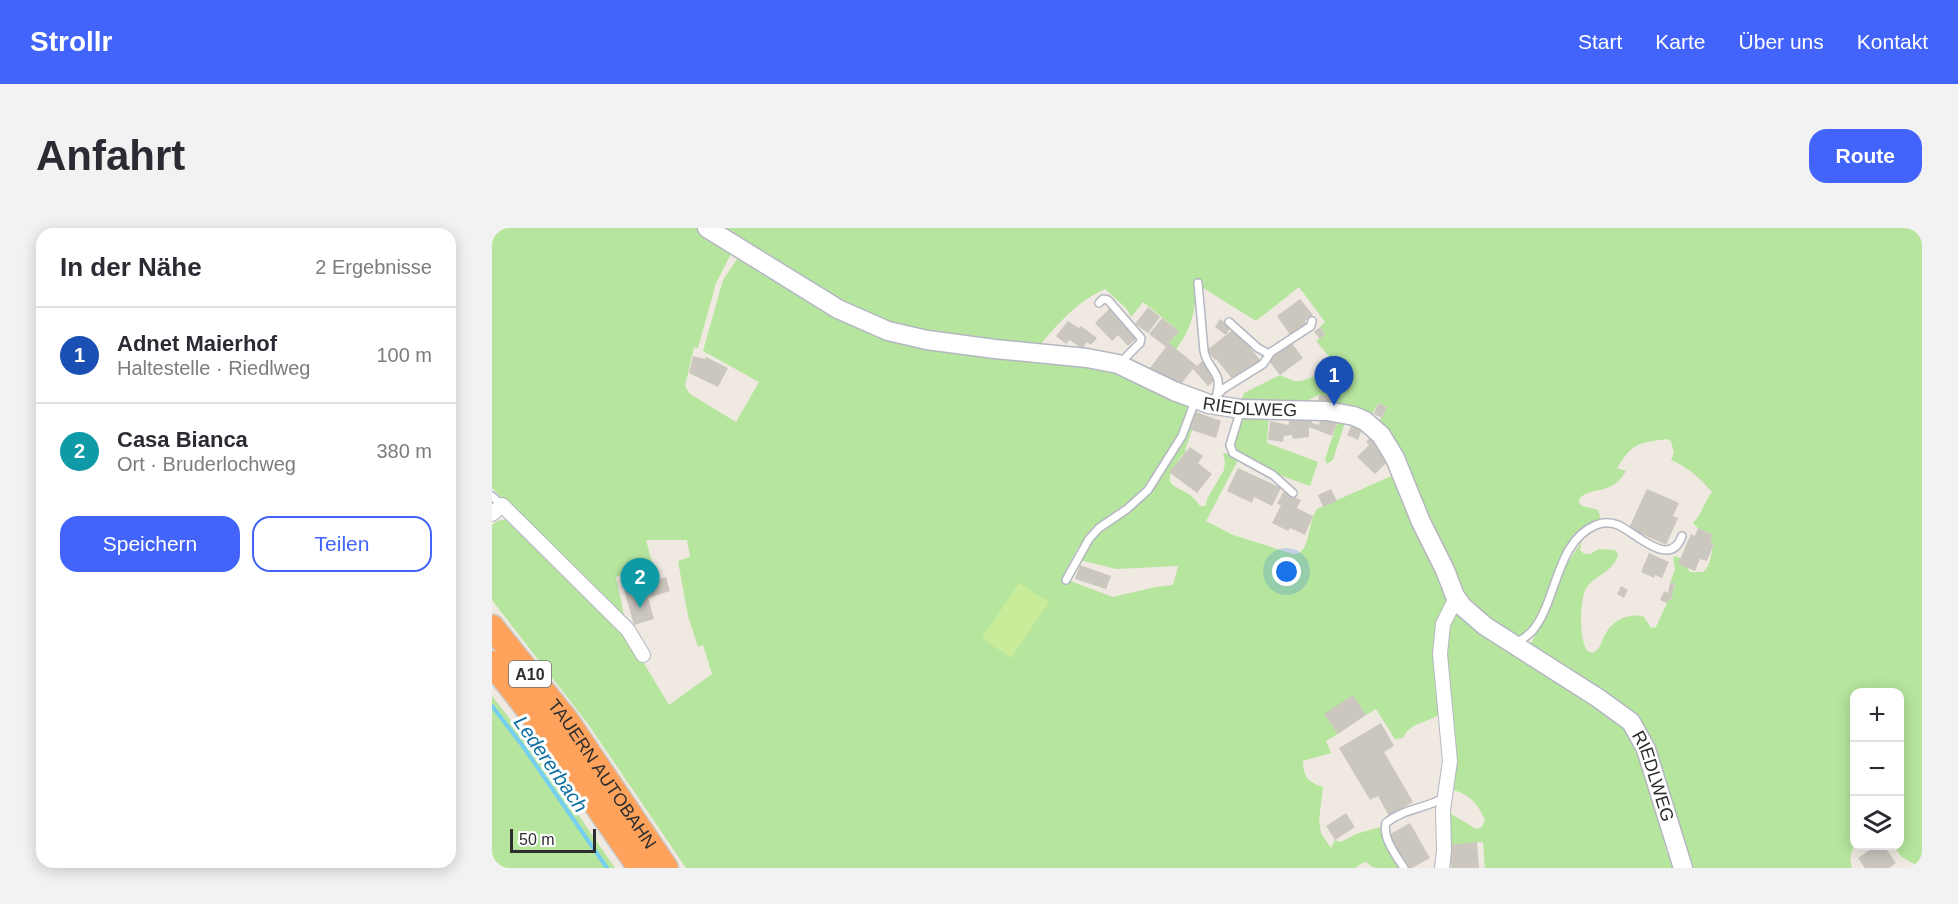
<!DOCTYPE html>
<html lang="de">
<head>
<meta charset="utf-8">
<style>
  :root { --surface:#fff; --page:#f2f2f3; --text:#2b2b33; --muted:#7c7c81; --line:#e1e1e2; --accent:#4264fb }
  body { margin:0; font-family:Helvetica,sans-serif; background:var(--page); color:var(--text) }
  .controls { position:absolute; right:18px; bottom:18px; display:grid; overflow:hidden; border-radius:12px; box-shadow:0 3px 15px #0003 }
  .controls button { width:54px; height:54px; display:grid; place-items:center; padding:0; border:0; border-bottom:2px solid var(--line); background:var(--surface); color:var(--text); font:30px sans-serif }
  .scale { position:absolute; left:18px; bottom:15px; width:86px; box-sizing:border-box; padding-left:6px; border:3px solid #2e2e2e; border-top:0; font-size:16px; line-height:21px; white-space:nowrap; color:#2e2e2e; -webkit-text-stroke:4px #fff; paint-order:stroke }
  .you { position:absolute; left:795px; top:344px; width:21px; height:21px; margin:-15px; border:4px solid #fff; border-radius:50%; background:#1a73e8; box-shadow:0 0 0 9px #1a73e833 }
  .badge { display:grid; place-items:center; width:39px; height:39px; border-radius:50%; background:var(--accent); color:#fff; font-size:20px; font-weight:700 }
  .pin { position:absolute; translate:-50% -50px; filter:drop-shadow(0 2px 3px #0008) }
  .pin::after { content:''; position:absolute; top:32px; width:21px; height:18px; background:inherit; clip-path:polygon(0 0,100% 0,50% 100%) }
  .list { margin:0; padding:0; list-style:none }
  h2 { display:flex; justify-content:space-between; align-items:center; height:78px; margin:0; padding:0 24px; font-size:26px }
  h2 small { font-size:20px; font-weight:400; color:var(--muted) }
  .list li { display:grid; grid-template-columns:39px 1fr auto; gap:18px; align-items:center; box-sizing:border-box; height:96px; padding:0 24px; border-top:2px solid var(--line) }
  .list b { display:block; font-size:22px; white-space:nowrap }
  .list p { margin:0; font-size:20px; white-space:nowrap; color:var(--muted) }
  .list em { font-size:20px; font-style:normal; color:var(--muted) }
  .actions { display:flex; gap:12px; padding:18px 24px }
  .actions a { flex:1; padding:14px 0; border:2px solid var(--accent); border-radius:18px; text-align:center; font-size:21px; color:var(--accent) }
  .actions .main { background:var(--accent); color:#fff }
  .icon { flex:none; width:33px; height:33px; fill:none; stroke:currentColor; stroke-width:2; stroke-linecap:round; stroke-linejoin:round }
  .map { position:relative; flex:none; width:1430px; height:640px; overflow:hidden; border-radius:18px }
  header { display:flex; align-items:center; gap:36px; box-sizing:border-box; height:84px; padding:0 30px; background:var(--accent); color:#fff }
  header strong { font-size:28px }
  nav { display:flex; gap:33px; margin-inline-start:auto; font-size:21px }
  .intro { display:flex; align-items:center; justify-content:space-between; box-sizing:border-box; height:144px; padding:0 36px }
  h1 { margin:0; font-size:42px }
  .button { padding:15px 27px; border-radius:18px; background:var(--accent); color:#fff; font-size:21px; font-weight:700 }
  main { display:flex; gap:36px; padding:0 36px }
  aside { flex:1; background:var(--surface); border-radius:18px; box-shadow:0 3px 15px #0003 }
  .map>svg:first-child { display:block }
</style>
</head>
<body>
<header>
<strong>Strollr</strong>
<nav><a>Start</a><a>Karte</a><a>Über uns</a><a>Kontakt</a></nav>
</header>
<div class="intro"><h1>Anfahrt</h1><a class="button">Route</a></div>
<main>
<aside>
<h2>In der Nähe<small>2 Ergebnisse</small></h2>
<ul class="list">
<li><span class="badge" style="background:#1a4fb4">1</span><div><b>Adnet Maierhof</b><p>Haltestelle · Riedlweg</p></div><em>100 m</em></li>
<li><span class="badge" style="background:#0f9aa8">2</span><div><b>Casa Bianca</b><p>Ort · Bruderlochweg</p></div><em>380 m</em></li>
</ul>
<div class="actions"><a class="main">Speichern</a><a>Teilen</a></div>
</aside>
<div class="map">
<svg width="1430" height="640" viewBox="0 0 1430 640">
  <rect width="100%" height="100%" fill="#efe9e1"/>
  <g fill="#b6e59e">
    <path d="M0,0h210l30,24 -16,31 -18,65 -4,-1 -9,39 5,8 46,28 23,-40 -56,-31 20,-71 16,-24 114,63 254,46 84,37 -14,38 -35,52 -49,35 -16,22 -15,29 51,19 42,-10 18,-2 5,-19 -62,3 -36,-9 12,-21 11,-11 36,-23 10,-12 16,-27 11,-13 12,-24 4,1 -7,20 1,2 -2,3 -1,-1c-31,42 0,25 17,52h6l1,-7 17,-29 1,-8 -2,-9 7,1 7,5v3l-31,59 27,14 60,19 7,-1c11,-11 8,-31 17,-44l81,-36 51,120 -10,121c-12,10 -28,7 -36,24l-8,1 -19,-30 -10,6 -13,-19 -28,18 13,20 -12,7 5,12 -28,8c0,16 5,21 20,26l-4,33 2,13 10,15 4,-8 6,2 15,-8 24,-7 22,41c-8,0 -18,0 -26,0 -12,-3 -5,-11 -21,0h-669l-98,-144 -96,-124v-75l5,-4 11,-2 122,121 39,65 43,-31 -9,-29 -5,2 -10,-31 -10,-55 12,-4 -3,-17h-41l7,26 -37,11 9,43 -133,-132z"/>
    <path d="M223,0h1207v640h-6v-3l-14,-8 -9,-11h7v-154h-46v150l-4,17 2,9h-165l-43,-129 -114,-94 18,-35 16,-42 18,-27 -2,9 4,4h6l9,-5 16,1 3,4c-3,17 -21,20 -31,33 -8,12 -8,52 0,64l6,2c8,-4 8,-12 13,-20 7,-13 24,-21 38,-16l7,11 5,-1 13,-28 2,1 4,-16 -5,-1 5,-14 -2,-13 8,2 9,14h13c9,-8 7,-17 11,-28l-4,-2 3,-7 -15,-7 -5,-5c10,-10 11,-21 19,-31 -12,-14 -24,-25 -41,-32l3,-7 -3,-12 -4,-2c-28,4 -34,3 -50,29l9,3c-15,26 -33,14 -46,27l-1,5 3,3 16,4 3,10c-33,8 -46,53 -57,81 -4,10 -9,25 -19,31 -3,3 -9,4 -13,4l-43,-27 -92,-184 10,-18 -9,-4 -8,16 -35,-11 1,-11 -17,-2 -19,9 -60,1 4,-12 36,-18 14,6h7l33,-11 -2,-10 -16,-19 9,-7 -5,-7 5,-5 -26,-35 -43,34 -56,-35 -4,-6c1,25 -4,50 -20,69l-7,-6 10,-12 -36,-29 -12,15 -5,-9 -21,-19c-29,13 -48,36 -68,59l-77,-7 -97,-23z"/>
    <path d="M777,186l-2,29 51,19 -8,24 -28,-10 -47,-27v-9l8,-24z"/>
    <path d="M847,189l31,15 -25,-10 -12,38 -6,4 -2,-5z"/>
    <path d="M963,383l174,113 32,102 5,25 8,17h-189l-2,-26 -34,3 -1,-33 28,17 6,-2 3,-7c-8,-18 -16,-26 -35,-31l-6,-151z"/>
    <path d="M0,468l36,46 87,126h-123z"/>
  </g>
  <path fill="#c9ec9a" d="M527,355l30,19 -38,56 -29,-20z"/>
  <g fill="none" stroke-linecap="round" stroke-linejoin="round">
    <path stroke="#75cff0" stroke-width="4" d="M0,478l30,39 85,123"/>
  </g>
  <g fill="#cbc7bf">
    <path d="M808,71l13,16 -8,6 2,3 -16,12 -14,-20z"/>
    <path d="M656,79l12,10 -12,16 -13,-9z"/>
    <path d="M618,80l27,30 -9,8 -10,-11 -6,6 -17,-18z"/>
    <path d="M670,90l17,13 -10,12 28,23 5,-5 15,17 -9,8 -15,-17 -17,21 -27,-21 17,-22 -17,-13z"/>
    <path d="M728,91l11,8 -5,8 -11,-8z"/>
    <path d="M576,93l11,7 2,-2 16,12 -6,7 -4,-3 -5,7 -12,-9 -4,4 -10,-8z"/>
    <path d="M828,99l5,7 -5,5 -6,-7z"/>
    <path d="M743,100l25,32 -26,21 -18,-22 -1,1 -8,-10z"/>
    <path d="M799,114l12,16 -23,17 -12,-15z"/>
    <path d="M201,128l12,3 1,-2 22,11 -10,19 -29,-14z"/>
    <path d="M827,167l12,1 -1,6 -12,-1z"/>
    <path d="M886,175l9,4 -5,11 -8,-4z"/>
    <path d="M701,183l28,10 -5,17 -28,-9z"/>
    <path d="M819,184l1,11 7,2 3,-10 16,5 -6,16 -23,-9v10l-16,2 -1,-4 -8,1 -1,6 -15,-2 2,-19 19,4 -1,-10z"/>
    <path d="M860,196l10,4 -4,12 -11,-5z"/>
    <path d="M881,207l17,24 -15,15 -18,-17 12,-12 -3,-3z"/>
    <path d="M698,219l13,9 -5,7 14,11 -15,19 -28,-21z"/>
    <path d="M746,240l43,20 -9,18 -18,-9 -2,6 -25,-12z"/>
    <path d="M839,261l6,12 -14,6 -5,-12z"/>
    <path d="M1155,261l32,14 -6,13 5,2 -12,27 -37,-17z"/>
    <path d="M791,264l18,8 -4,8 16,8 -8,19 -15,-7 -2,3 -16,-8 9,-18 -4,-1z"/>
    <path d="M1206,300l15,7 -3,7 4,2 -7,17 -7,-2 -5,12 -17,-7 13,-30 4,2z"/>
    <path d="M1157,325l20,9 -7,16 -7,-3 -1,3 -13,-6z"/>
    <path d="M588,337l31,11 -5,13 -31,-10z"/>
    <path d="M174,349l4,14 -22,7 6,21 -20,6 -10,-35z"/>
    <path d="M1178,355h5l-4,17 -2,-1 -2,4 -7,-3 4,-9 4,2z"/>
    <path d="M1129,358l7,4 -4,8 -7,-4z"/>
    <path d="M861,467l13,20 -28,19 -14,-20z"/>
    <path d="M889,495l13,23 -10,6 29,50 -24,14 -11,-20 -8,4 -31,-52z"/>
    <path d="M854,585l9,14 -20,13 -9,-14z"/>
    <path d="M918,595l20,35 -18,10h-6l-19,-32z"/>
    <path d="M985,614l2,26h-28l-2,-23z"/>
    <path d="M1384,618h8l12,17 -7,5h-24l-7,-10z"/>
  </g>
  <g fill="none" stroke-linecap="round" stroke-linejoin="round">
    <defs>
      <g id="lane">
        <path d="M706,55l6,68c3,18 19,21 13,42"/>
        <path d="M607,75l4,-4 5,1 33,38 -1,5 -20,20"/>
        <path d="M737,94l29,26 11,6"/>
        <path d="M719,174l12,-13 40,-25 8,-12 40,-26 1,-5"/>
        <path d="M749,181l-11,36 3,8 40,22 20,18"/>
        <path d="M0,268l10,9"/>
        <path d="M574,352l23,-41 10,-11 28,-19 21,-19 34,-54 13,-35"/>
        <path d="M1023,416c6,-4 13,-8 18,-14 24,-29 23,-89 63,-105 7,-3 14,-3 22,0 17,7 52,45 64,11"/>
        <path d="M912,640c-8,-13 -22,-30 -18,-45 18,-15 43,-15 59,-26"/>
      </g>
      <g id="street">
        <path d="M0,286l10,-9 126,125 15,25"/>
        <path d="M950,640l2,-17 -1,-41 7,-49 -10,-107 3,-30 13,-26"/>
      </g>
      <g id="secondary">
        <path id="s1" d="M215,0l131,81 50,22 39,9 68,9 92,9 31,6 56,27 35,13 32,5 86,2 27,5 11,5 16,14 14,23 26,64 24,48 10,26 7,10 23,20 113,72 33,24 15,27 37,119"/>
      </g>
      <g id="highway">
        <path id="s2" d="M0,399l75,94 99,147"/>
        <path d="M0,435l53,68 95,137"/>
      </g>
    </defs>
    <use href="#lane" stroke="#b4b7c1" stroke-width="10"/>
    <use href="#street" stroke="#b4b7c1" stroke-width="16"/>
    <use href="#secondary" stroke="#b4b7c1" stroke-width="21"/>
    <use href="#highway" stroke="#c9c9c9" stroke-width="27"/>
    <use href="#lane" stroke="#fff" stroke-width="7"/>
    <use href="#street" stroke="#fff" stroke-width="14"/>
    <use href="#secondary" stroke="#fff" stroke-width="18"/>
    <use href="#highway" stroke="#ffa35c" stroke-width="24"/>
  </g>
  <g text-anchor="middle" stroke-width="6" stroke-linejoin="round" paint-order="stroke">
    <rect fill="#fff" stroke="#6d6d6d" stroke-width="1.5" x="17" y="433" width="42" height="26" rx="4.5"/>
    <g font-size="16" font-weight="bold" fill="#2e2e2e">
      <text x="38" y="452">A10</text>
    </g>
    <g font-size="18" fill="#2e2e2e" stroke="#fff">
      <text dy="6" stroke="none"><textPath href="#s1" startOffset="582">RIEDLWEG</textPath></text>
      <text dy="6" stroke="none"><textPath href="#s2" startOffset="184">TAUERN AUTOBAHN</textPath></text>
      <text dy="6" stroke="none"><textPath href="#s1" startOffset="1174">RIEDLWEG</textPath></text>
    </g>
    <g font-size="20" font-style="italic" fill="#0d6fa3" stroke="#fff">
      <text transform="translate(59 536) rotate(55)" y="7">Ledererbach</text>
    </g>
  </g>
</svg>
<div class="controls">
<button>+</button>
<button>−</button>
<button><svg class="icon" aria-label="layers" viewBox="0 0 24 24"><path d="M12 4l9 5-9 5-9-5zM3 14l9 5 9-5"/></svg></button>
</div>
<div class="scale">50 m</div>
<div class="you"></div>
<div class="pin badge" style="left:842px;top:178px;background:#1a4fb4">1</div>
<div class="pin badge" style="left:148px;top:380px;background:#0f9aa8">2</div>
</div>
</main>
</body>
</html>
